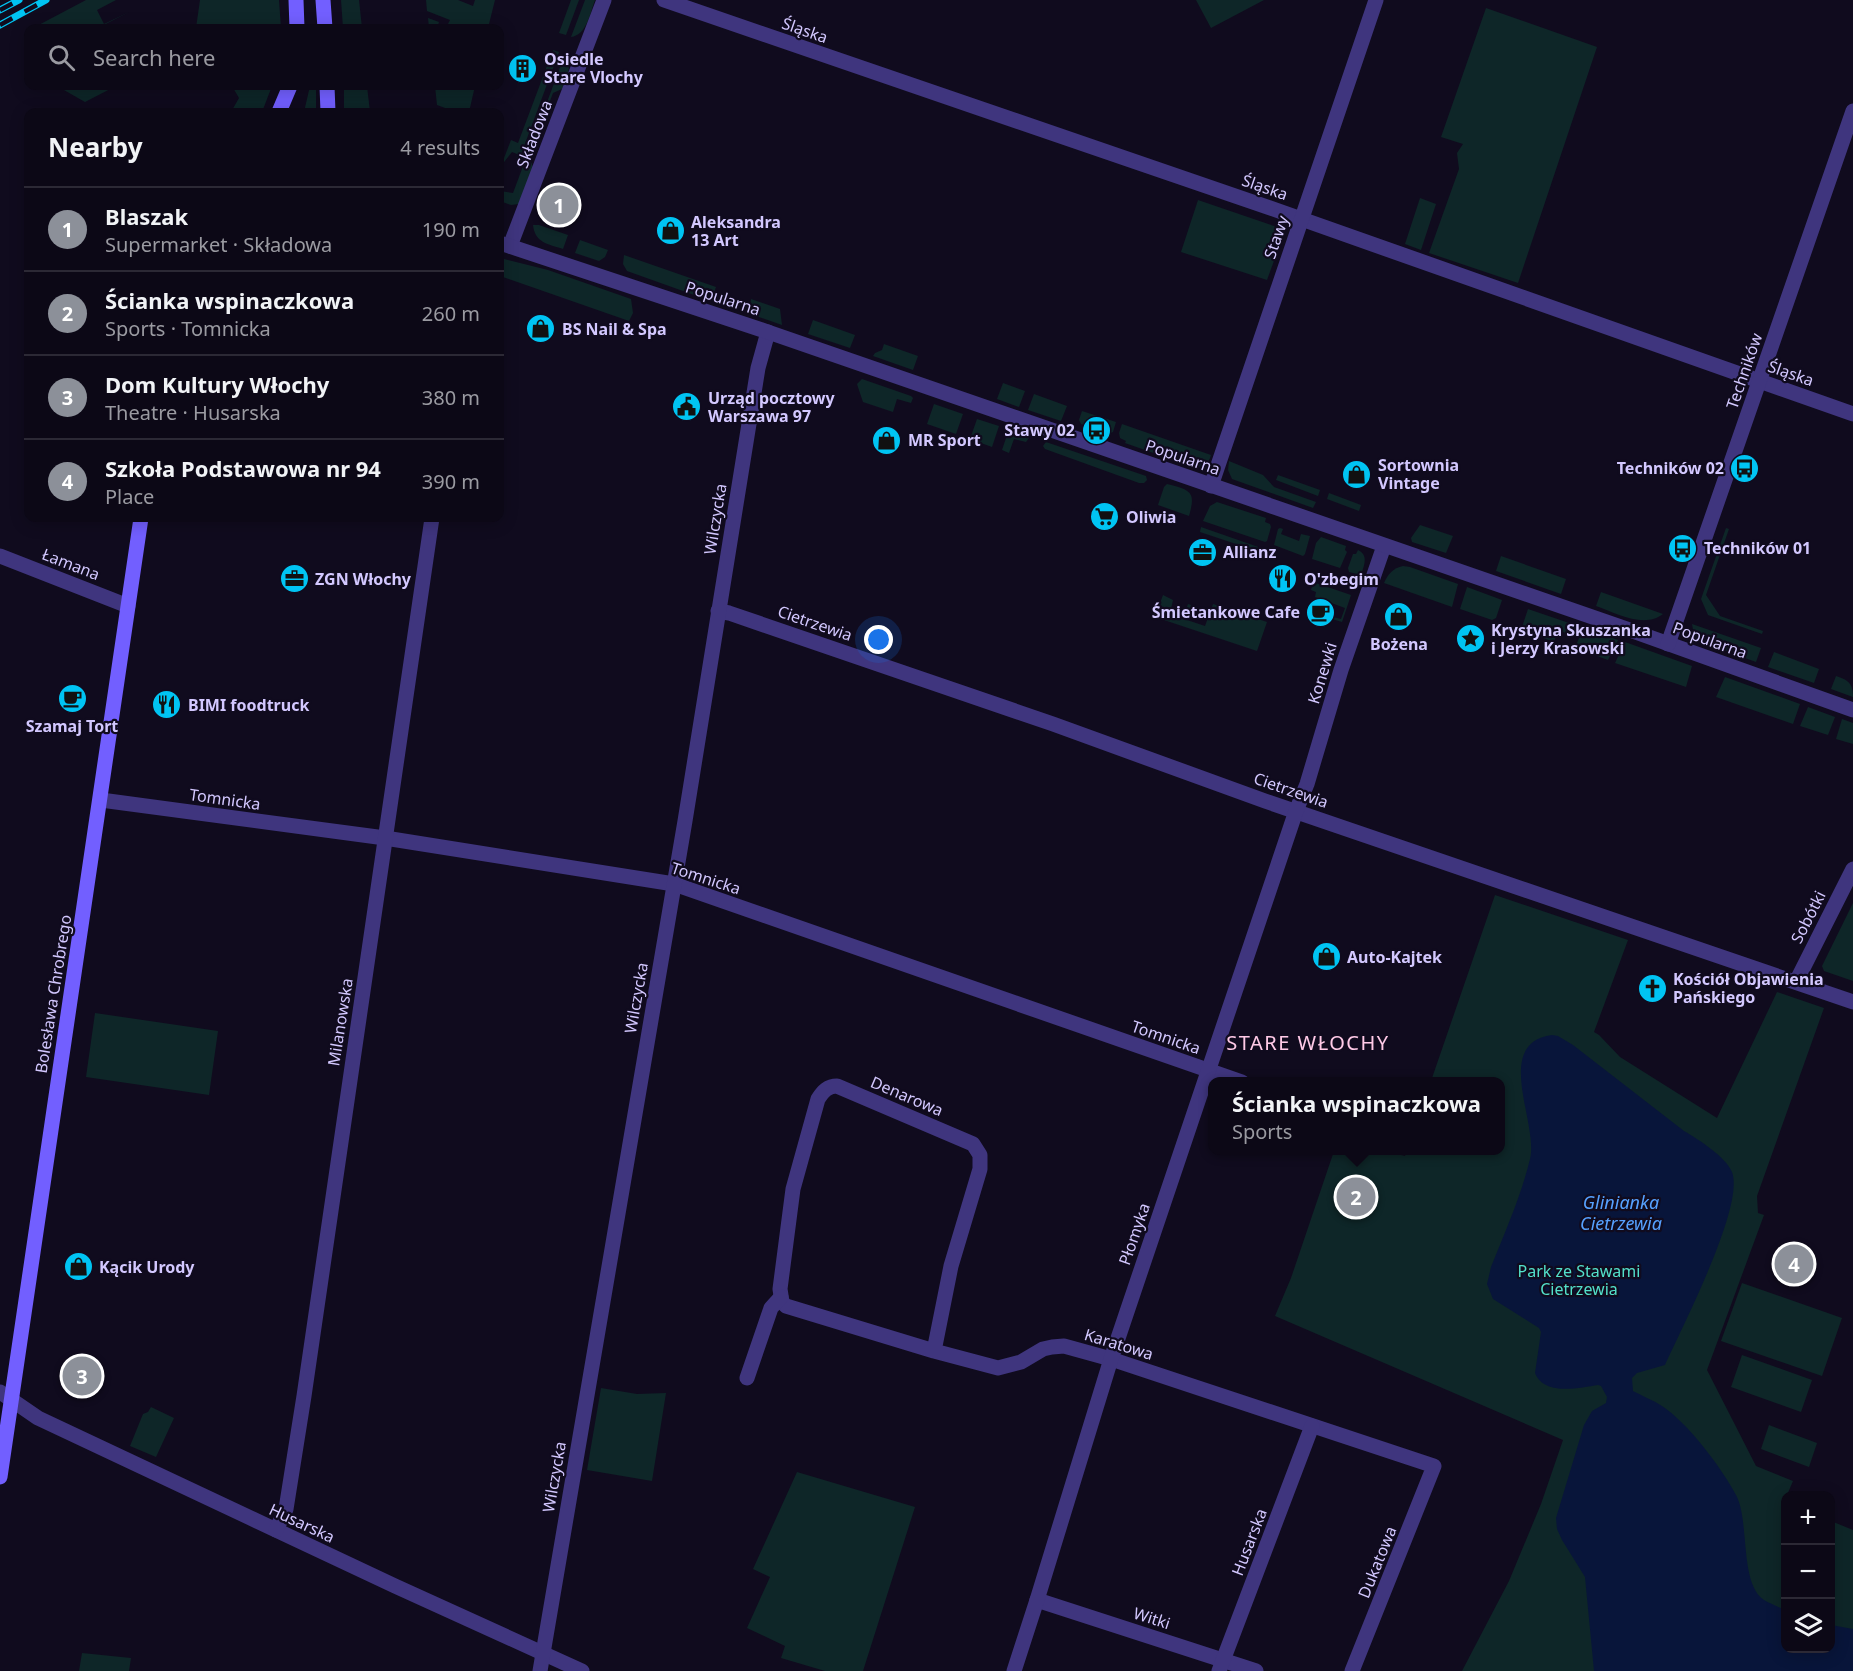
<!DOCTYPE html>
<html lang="en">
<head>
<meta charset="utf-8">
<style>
  :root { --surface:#0c0816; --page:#15111f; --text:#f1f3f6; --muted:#9a9aa1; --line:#2c2935; --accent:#8c9099 }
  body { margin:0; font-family:"Noto Sans",sans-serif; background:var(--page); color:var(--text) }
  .controls { position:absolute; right:18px; bottom:18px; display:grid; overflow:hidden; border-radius:12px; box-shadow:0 3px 15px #0003 }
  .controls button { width:54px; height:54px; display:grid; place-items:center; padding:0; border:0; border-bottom:2px solid var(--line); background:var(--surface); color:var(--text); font:30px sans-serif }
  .you { position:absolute; left:879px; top:640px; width:21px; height:21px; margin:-15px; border:4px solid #fff; border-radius:50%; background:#1a73e8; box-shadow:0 0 0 9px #1a73e833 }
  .badge { display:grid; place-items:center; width:39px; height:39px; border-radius:50%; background:var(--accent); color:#fff; font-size:20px; font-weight:700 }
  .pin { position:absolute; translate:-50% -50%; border:3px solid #fff; box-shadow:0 2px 6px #0006 }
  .popup { position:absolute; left:1208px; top:1077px; width:297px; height:78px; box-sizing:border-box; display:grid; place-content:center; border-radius:12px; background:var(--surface); filter:drop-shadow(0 2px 4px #0005); font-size:20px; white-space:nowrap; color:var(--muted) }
  .popup b { font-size:22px; color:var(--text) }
  .popup::after { content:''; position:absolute; left:50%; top:100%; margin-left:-12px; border:12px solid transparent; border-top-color:var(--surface) }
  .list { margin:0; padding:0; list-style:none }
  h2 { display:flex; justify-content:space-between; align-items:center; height:78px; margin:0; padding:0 24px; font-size:26px }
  h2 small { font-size:20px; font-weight:400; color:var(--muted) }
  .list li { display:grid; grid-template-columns:39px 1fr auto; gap:18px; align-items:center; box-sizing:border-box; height:84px; padding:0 24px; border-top:2px solid var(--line) }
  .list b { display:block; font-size:22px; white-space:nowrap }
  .list p { margin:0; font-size:20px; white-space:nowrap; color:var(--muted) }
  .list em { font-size:20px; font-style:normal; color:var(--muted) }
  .icon { flex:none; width:33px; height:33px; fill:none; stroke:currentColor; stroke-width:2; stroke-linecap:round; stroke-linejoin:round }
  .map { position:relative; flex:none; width:1853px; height:1671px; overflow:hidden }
  .search { position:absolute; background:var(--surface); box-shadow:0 3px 15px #0003; left:24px; top:24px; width:480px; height:66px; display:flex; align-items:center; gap:15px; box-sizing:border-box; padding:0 21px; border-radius:12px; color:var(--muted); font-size:22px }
  .panel { position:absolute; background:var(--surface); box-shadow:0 3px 15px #0003; left:24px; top:108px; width:480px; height:414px; border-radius:12px }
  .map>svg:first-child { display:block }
</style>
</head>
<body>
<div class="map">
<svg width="1853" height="1671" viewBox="0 0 1853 1671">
  <rect width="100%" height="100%" fill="#100b1e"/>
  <g fill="#0e2628">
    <path d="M86,0h30l-19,10 7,14 25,-12 -31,16h-9l-3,-4 -8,4h-45z"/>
    <path d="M200,0h79l2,28h-85z"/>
    <path d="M341,0h18l3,28h-19z"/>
    <path d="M426,0h32l15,6 2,-6h20l-7,28h-59l-1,-10 11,4 -1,3 8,3 4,-8 -23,-9z"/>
    <path d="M571,0h8l-13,35 -7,-2z"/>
    <path d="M585,0h10c-5,13 -8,35 -24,37z"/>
    <path d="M1196,0h68l-53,28z"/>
    <path d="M1486,8l111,39 -79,236 -89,-30 30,-84 -2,-16 6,-9 -22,-7z"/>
    <path d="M553,50l6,2 -43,116 1,-14 -5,-2 -11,14 10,-26 7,3z"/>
    <path d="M565,54c8,12 2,23 -3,35l-9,4 -24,64 4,10 -14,37 -8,1 -11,-4v-10l13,2z"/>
    <path d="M57,86h59l-31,16z"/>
    <path d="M232,86h40l-10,26h-31l8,-14z"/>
    <path d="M310,86h6v26h-12z"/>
    <path d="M344,86h23l3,26h-26z"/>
    <path d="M435,86h40l-6,26 -9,-3 -2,3h-2l-19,-7z"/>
    <path d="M1420,198l16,6 -15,46 -16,-6z"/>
    <path d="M1198,200l76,26 6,5 2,8 -15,41 -86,-28z"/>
    <path d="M533,225h6l29,10 -5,14c-15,-5 -28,-6 -30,-24z"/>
    <path d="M580,240l28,10 -3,7 -6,4 -24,-8z"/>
    <path d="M624,255l92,32 -5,14 -84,-30 -4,-7z"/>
    <path d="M500,258l48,12 83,29 2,14 -4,8 -129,-45z"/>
    <path d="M751,299l29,10 2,16 -29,-10 -3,-9z"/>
    <path d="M813,320l42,15 -5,13 -42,-14z"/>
    <path d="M884,344l34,12 -5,14 -40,-14 2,-3 7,-3z"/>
    <path d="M862,379l49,17 2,2 -2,5 -14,-4 -4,13 -30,-10 -6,-18z"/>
    <path d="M1003,383l22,8 -6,16 -22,-8z"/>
    <path d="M1034,394l33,12 -6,15 -33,-11z"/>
    <path d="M934,404l29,10 -7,20 -29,-10z"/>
    <path d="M1082,411l34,11 -3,10 -6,2 -6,-2v-1l-20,-7 -2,-4z"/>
    <path d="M977,419l22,7 -7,21 -22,-8z"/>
    <path d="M1122,424l89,31c-2,9 -9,13 -18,12l-68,-24 1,-2 -6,-3 -1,-5z"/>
    <path d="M1009,429l19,6 1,3 -3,4 -12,-3 -5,14 -7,-3z"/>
    <path d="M1046,442l100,34 1,4 -3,3h-5l-94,-34 -2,-3z"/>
    <path d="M1229,461l34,14 11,12 42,15 -3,6 -81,-29 -4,-9z"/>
    <path d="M1278,475l42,15 -2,6 -42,-16z"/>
    <path d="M1167,484c24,6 29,8 22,32l-31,-11 6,-18z"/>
    <path d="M1329,493l32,12 -2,6 -32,-12z"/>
    <path d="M1217,502l49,16 -1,4 5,2 1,3 -4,14 -2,1 -62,-21 7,-15z"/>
    <path d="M1420,525l33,11 -7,17 -34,-11 -1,-4z"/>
    <path d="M1201,527l63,22 -1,4 -63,-21z"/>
    <path d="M1280,528l3,1 -2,5 18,7 2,-7 9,2 -5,18 -2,2 -29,-11 4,-16z"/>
    <path d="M1726,528l3,1 -23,66 14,21 43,15 -1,3 -54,-19 -7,-16z"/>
    <path d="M1321,537l25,9 -1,4 2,2 -7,16 -28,-9 4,-16z"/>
    <path d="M1358,550c11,5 6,16 3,25l-12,-3 -1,-4 5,-14h3z"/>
    <path d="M1501,556l65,23 -5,15 -65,-23z"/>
    <path d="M1403,566l7,1 48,17 -6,23 -68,-24c4,-9 9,-15 19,-17z"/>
    <path d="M1313,582l38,13 -9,27 -10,-3 1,-2 8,2 4,-11 -30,-11 1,-5 -5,-2z"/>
    <path d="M1467,587l35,13 -6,18 -4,2 -32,-11z"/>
    <path d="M1601,592l62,22c-19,15 -47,-1 -67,-8z"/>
    <path d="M1163,595l10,5 -3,14 13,4 5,-14 3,1 -4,15 18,6 8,-22 54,18 -10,29 -102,-34z"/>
    <path d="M1528,609l47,16 -4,10 -13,-5 -4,12 -33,-12z"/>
    <path d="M1692,624l69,24 -5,14 -52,-19 -10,-8z"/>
    <path d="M1583,628l35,12 -10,20 -33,-12z"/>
    <path d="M1625,642l67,24 -6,21 -71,-24z"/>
    <path d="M1774,652l45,17 -5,14 -46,-16z"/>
    <path d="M1836,676c12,4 17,7 17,21l-22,-8z"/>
    <path d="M1725,677l75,27 -7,20 -77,-27z"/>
    <path d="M1808,707l27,10 -7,18 -28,-9z"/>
    <path d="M1842,719l11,4v21l-17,-5z"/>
    <path d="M1495,895l133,45 -34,92 5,3 21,22 97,61 60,-126 47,16 -67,188 1,17 6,2 -57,155 49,96 37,15 -6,14 -1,1v152h44l1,-127 22,9v141h-391l47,-90 32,-77 22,-64 -288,-124 16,-38 43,-127h58l1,2 12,3 2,-5 93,-1v-68l-69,-1z"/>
    <path d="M1853,903v78l-29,-10 -2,-5z"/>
    <path d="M95,1013l123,18 -9,64 -123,-18z"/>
    <path d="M1742,1283l100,35 -20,58 -101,-35z"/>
    <path d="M1742,1355l70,25 -11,32 -70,-25z"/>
    <path d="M601,1388l36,6 29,-1 -14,88 -65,-11z"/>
    <path d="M151,1407l23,11 -18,39 -26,-11 13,-32 5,-2z"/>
    <path d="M1769,1425l48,18 -8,24 -48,-18z"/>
    <path d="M797,1472l118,35 -52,164h-38l-44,-13 4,-12 -38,-18 23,-51 -17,-8z"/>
    <path d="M82,1653l49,5 -2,13h-50z"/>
  </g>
  <path fill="#08153a" d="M1552,1035l6,1 15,9 111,86c14,8 42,26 48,41 13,34 -51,157 -67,193l-28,8 -5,5 1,13c9,5 20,9 29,15 26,17 59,61 74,89 14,26 3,88 28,105 7,4 15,7 21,10l1,38h44l1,-23 22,4v42h-259l-9,-94 -23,-37 -5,-11 -1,-11 28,-93 8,-14 14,-8 1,-6 -6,-11 -3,-1c-19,3 -54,11 -63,-12l6,-41 -2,-4 -46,-29 -6,-15 4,-17c14,-35 30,-71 39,-108 9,-35 -38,-116 22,-124z"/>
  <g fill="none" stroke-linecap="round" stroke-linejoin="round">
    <g stroke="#3f357e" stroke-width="15">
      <path d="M664,0l612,210 577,204"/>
      <path d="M510,246l94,-246"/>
      <path d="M1211,486l165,-486"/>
      <path d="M0,556l128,50"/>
      <path d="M718,611l11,2 324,111 212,77 588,201"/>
      <path d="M101,800l284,38 289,46 568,198"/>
      <path d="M1796,982l57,-113"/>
      <path d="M934,1351l17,-85 29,-97v-14l-7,-11 -136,-58c-9,0 -14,5 -19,13l-25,90 -13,100 2,13 4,4 148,45 64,17 23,-6 22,-13 9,-2 12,-1 47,13 323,107 -82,205"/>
      <path d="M747,1378l24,-70 10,-11"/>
      <path d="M0,1392l38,26 357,168 187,85"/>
      <path d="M276,1530l10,-21 18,-113 128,-878"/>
      <path d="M1037,1600l219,71"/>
      <path d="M540,1671l145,-850 73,-453 10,-36"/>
      <path d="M1014,1671l23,-71 74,-241 185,-548 11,-27 34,-114 43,-124"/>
      <path d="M1219,1671l93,-245"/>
    </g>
    <g stroke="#3f357e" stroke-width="15">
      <path d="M500,243l268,89 859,297 226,81"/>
      <path d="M1668,644l185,-533"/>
    </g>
    <g stroke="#725fff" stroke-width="15">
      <path d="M296,0l1,28"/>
      <path d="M323,0l2,28"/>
      <path d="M327,86l1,26"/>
      <path d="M279,112l11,-26"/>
      <path d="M0,1477l141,-959"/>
    </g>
    <defs>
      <g id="rail">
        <path d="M0,10l19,-10"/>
        <path d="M0,25l46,-25"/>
      </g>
    </defs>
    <use href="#rail" stroke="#00c4f3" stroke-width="7"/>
    <use href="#rail" stroke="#100b1e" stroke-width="4.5" stroke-dasharray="14" stroke-linecap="butt"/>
  </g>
  <defs>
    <symbol id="building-disc" viewBox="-11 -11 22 22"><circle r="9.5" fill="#00c4f3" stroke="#100b1e"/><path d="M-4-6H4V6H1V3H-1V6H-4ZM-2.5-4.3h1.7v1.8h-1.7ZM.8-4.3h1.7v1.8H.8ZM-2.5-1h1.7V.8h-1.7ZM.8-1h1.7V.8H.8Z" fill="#111"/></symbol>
    <symbol id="shop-disc" viewBox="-11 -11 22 22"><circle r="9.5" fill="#00c4f3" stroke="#100b1e"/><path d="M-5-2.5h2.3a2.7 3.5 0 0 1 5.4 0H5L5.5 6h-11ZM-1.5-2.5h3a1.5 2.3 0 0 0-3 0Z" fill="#111"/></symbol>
    <symbol id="civic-disc" viewBox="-11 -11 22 22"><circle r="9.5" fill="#00c4f3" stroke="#100b1e"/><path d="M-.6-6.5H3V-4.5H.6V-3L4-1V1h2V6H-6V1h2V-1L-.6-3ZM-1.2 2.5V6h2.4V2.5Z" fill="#111"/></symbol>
    <symbol id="bus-disc" viewBox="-11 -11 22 22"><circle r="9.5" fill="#00c4f3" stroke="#100b1e"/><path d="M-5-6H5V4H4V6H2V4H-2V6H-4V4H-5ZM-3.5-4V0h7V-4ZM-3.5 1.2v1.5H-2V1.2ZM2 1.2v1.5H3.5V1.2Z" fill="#111"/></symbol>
    <symbol id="supermarket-disc" viewBox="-11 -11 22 22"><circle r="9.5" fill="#00c4f3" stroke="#100b1e"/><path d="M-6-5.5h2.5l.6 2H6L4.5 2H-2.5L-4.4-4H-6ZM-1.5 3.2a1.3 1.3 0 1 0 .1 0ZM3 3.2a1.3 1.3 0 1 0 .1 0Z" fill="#111"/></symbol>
    <symbol id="office-disc" viewBox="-11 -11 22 22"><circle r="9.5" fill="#00c4f3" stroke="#100b1e"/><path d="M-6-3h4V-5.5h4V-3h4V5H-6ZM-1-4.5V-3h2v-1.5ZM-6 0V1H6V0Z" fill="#111"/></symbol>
    <symbol id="restaurant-disc" viewBox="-11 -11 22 22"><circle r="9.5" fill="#00c4f3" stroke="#100b1e"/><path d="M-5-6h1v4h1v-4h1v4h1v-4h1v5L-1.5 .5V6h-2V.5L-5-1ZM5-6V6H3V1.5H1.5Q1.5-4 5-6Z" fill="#111"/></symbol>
    <symbol id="cafe-disc" viewBox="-11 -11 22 22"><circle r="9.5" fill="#00c4f3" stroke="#100b1e"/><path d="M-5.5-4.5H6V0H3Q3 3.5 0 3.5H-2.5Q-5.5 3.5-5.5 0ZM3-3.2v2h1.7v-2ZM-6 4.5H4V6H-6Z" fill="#111"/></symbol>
    <symbol id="sight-disc" viewBox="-11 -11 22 22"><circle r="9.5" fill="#00c4f3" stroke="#100b1e"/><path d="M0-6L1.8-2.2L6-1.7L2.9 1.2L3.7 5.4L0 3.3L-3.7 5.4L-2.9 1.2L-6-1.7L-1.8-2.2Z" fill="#111"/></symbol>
    <symbol id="church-disc" viewBox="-11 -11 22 22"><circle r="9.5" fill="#00c4f3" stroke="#100b1e"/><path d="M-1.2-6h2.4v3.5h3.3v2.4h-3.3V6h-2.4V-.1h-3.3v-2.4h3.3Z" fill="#111"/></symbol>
  </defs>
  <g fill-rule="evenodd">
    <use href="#building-disc" x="506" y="52" width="33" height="33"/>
    <use href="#shop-disc" x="654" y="214" width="33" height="33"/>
    <use href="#shop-disc" x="524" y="312" width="33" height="33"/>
    <use href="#civic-disc" x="670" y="390" width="33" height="33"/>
    <use href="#bus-disc" x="1080" y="414" width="33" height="33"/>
    <use href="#shop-disc" x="870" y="424" width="33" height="33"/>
    <use href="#bus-disc" x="1728" y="452" width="33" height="33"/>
    <use href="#shop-disc" x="1340" y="458" width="33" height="33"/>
    <use href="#supermarket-disc" x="1088" y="500" width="33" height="33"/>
    <use href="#bus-disc" x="1666" y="532" width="33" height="33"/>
    <use href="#office-disc" x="1186" y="536" width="33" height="33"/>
    <use href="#office-disc" x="278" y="562" width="33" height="33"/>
    <use href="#restaurant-disc" x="1266" y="562" width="33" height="33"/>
    <use href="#cafe-disc" x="1304" y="596" width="33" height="33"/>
    <use href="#shop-disc" x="1382" y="600" width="33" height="33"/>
    <use href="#sight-disc" x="1454" y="622" width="33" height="33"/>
    <use href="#cafe-disc" x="56" y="682" width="33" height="33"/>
    <use href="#restaurant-disc" x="150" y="688" width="33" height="33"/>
    <use href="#shop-disc" x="1310" y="940" width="33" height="33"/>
    <use href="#church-disc" x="1636" y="972" width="33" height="33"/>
    <use href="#shop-disc" x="62" y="1250" width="33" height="33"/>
  </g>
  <g text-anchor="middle" stroke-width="4.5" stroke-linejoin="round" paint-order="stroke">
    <g font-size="16" fill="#d3c8ff" stroke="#100b1e">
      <text transform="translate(805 30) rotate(19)" y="6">Śląska</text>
      <text transform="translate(534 134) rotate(-69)" y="6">Składowa</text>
      <text transform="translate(1265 187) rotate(19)" y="6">Śląska</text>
      <text transform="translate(1276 237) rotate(-71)" y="6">Stawy</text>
      <text transform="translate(723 298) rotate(18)" y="6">Popularna</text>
      <text transform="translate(1744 371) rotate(-71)" y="6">Techników</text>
      <text transform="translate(1791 373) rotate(19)" y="6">Śląska</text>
      <text transform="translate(1183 457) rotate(19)" y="6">Popularna</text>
      <text transform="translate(715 519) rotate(-81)" y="6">Wilczycka</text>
      <text transform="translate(71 564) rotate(21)" y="6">Łamana</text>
      <text transform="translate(815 623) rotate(19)" y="6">Cietrzewia</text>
      <text transform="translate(1710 640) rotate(20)" y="6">Popularna</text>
      <text transform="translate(1322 673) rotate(-73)" y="6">Konewki</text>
      <text transform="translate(1291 790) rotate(19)" y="6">Cietrzewia</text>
      <text transform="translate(225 799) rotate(8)" y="6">Tomnicka</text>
      <text transform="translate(706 878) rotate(18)" y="6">Tomnicka</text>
      <text transform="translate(1808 917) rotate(-63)" y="6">Sobótki</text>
      <text transform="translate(53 994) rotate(-81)" y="6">Bolesława Chrobrego</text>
      <text transform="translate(636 998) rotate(-80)" y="6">Wilczycka</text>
      <text transform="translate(340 1022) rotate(-81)" y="6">Milanowska</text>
      <text transform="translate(1166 1037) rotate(19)" y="6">Tomnicka</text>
      <text transform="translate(907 1096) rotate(23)" y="6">Denarowa</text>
      <text transform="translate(1134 1234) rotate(-71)" y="6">Płomyka</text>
      <text transform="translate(1119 1344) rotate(17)" y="6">Karatowa</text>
      <text transform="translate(554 1477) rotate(-80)" y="6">Wilczycka</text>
      <text transform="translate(302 1523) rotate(25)" y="6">Husarska</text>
      <text transform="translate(1249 1542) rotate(-69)" y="6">Husarska</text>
      <text transform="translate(1377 1562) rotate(-68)" y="6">Dukatowa</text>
      <text transform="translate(1152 1618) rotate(18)" y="6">Witki</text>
    </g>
    <g font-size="16" font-weight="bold" fill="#d3c8ff" stroke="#100b1e" text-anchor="start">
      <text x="544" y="65">Osiedle<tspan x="544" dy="18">Stare Vlochy</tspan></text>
      <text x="691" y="228">Aleksandra<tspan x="691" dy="18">13 Art</tspan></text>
      <text x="562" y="335">BS Nail &amp; Spa</text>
      <text x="708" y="404">Urząd pocztowy<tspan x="708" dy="18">Warszawa 97</tspan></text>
      <text x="1075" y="436" text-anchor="end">Stawy 02</text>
      <text x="908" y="446">MR Sport</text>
      <text x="1378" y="471">Sortownia<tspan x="1378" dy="18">Vintage</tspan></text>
      <text x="1724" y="474" text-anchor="end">Techników 02</text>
      <text x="1126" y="523">Oliwia</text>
      <text x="1704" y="554">Techników 01</text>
      <text x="1223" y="558">Allianz</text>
      <text x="315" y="585">ZGN Włochy</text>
      <text x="1304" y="585">O'zbegim</text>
      <text x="1300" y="618" text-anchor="end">Śmietankowe Cafe</text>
      <text x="1491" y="636">Krystyna Skuszanka<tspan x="1491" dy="18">i Jerzy Krasowski</tspan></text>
      <text x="1399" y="650" text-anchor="middle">Bożena</text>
      <text x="188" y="711">BIMI foodtruck</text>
      <text x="72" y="732" text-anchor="middle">Szamaj Tort</text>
      <text x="1347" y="963">Auto-Kajtek</text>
      <text x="1673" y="985">Kościół Objawienia<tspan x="1673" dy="18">Pańskiego</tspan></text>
      <text x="99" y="1273">Kącik Urody</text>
    </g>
    <g font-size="16" fill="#53e0ca" stroke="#100b1e">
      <text x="1579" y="1277">Park ze Stawami<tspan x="1579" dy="18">Cietrzewia</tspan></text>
    </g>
    <g font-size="18" font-style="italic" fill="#56a1ff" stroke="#100b1e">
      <text x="1621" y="1209">Glinianka<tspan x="1621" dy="21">Cietrzewia</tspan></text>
    </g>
    <g font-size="20" letter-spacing="1.5" fill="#ffcae7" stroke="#100b1e">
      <text x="1308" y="1050">STARE WŁOCHY</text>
    </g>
  </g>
</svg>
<div class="controls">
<button>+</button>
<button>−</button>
<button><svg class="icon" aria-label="layers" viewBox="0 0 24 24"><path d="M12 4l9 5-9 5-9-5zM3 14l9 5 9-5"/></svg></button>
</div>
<div class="you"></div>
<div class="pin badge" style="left:559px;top:205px">1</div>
<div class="pin badge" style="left:1356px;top:1197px">2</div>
<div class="popup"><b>Ścianka wspinaczkowa</b>Sports</div>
<div class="pin badge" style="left:82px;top:1376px">3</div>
<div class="pin badge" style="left:1794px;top:1264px">4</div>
<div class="search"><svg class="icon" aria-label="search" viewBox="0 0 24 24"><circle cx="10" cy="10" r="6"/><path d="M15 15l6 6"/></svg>Search here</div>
<section class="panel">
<h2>Nearby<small>4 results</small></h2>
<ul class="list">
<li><span class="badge">1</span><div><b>Blaszak</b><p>Supermarket · Składowa</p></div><em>190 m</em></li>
<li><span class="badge">2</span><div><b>Ścianka wspinaczkowa</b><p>Sports · Tomnicka</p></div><em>260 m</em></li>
<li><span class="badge">3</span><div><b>Dom Kultury Włochy</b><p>Theatre · Husarska</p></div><em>380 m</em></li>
<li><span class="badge">4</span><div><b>Szkoła Podstawowa nr 94</b><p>Place</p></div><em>390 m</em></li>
</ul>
</section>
</div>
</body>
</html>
